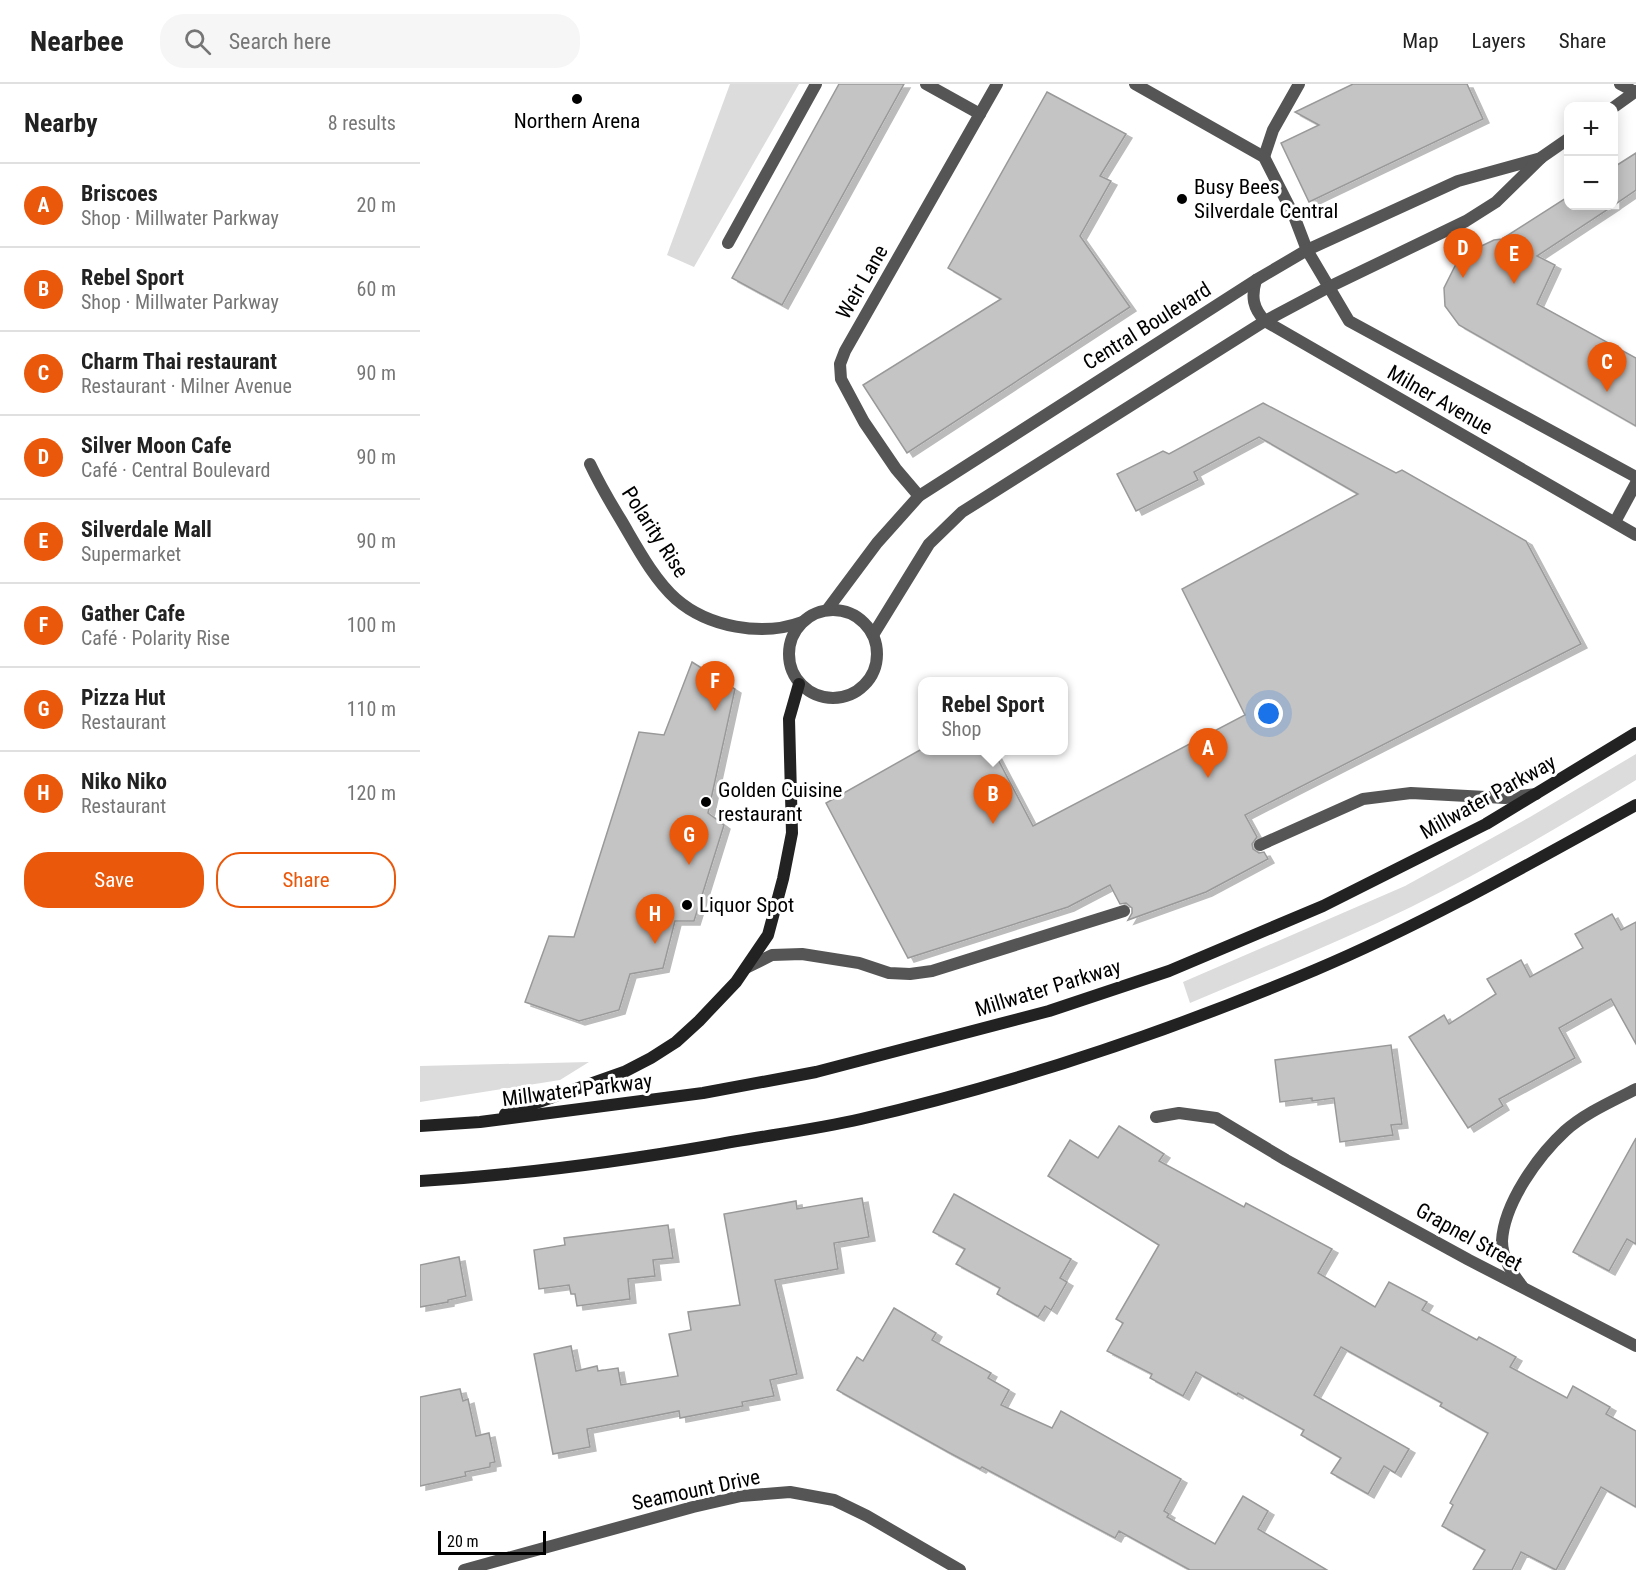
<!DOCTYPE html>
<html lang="en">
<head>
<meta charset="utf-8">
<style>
  :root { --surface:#fff; --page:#f6f6f6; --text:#222; --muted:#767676; --line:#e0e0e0; --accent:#ea580c }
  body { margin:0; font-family:"Roboto Condensed",sans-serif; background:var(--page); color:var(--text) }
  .controls { position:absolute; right:18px; top:18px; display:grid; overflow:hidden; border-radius:12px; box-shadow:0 3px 15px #0003 }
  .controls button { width:54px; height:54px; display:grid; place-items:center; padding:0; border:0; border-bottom:2px solid var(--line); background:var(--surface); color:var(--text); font:30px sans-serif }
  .scale { position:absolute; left:18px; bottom:15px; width:108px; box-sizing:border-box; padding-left:6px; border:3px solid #000; border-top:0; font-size:16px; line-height:21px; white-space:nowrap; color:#000; -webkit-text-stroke:4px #fff; paint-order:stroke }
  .you { position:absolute; left:849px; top:630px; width:21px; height:21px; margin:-15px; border:4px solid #fff; border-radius:50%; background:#1a73e8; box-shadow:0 0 0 9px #1a73e833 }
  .badge { display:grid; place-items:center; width:39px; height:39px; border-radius:50%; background:var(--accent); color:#fff; font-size:20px; font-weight:700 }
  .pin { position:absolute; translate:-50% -50px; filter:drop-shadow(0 2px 3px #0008) }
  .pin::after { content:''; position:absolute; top:32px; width:21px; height:18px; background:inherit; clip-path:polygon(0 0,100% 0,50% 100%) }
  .popup { position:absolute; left:498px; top:593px; width:150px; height:78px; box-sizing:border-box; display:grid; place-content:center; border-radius:12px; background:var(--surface); filter:drop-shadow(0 2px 4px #0005); font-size:20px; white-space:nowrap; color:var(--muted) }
  .popup b { font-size:22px; color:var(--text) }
  .popup::after { content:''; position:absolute; left:50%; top:100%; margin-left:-12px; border:12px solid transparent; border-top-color:var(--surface) }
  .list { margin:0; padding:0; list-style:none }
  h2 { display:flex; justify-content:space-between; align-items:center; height:78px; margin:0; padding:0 24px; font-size:26px }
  h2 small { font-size:20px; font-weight:400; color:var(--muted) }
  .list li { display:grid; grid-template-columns:39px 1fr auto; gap:18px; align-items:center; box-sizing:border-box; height:84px; padding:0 24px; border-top:2px solid var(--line) }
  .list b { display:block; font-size:22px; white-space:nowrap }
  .list p { margin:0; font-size:20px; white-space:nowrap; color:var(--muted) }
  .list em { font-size:20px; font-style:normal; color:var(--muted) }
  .actions { display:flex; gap:12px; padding:18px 24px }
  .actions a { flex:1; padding:14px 0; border:2px solid var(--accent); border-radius:24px; text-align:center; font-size:21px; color:var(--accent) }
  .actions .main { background:var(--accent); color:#fff }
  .icon { flex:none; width:33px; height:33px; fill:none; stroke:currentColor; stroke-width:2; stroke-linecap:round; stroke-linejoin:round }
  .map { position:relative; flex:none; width:1216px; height:1486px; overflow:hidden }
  header { display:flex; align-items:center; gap:36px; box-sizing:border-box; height:84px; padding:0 30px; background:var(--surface); border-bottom:2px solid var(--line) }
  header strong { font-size:28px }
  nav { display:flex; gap:33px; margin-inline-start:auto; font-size:21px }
  .search { width:420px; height:54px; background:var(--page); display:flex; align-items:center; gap:15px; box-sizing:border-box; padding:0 21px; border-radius:24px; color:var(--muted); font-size:22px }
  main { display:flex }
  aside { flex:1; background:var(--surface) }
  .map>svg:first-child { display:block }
</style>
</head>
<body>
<header>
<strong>Nearbee</strong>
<div class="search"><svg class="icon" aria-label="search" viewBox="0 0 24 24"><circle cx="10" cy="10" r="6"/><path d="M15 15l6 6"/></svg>Search here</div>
<nav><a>Map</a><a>Layers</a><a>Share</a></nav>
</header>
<main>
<aside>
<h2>Nearby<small>8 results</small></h2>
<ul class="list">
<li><span class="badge">A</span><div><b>Briscoes</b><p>Shop · Millwater Parkway</p></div><em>20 m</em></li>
<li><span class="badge">B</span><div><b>Rebel Sport</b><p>Shop · Millwater Parkway</p></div><em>60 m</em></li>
<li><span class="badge">C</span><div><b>Charm Thai restaurant</b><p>Restaurant · Milner Avenue</p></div><em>90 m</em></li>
<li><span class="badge">D</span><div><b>Silver Moon Cafe</b><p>Café · Central Boulevard</p></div><em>90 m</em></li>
<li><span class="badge">E</span><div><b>Silverdale Mall</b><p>Supermarket</p></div><em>90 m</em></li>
<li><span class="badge">F</span><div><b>Gather Cafe</b><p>Café · Polarity Rise</p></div><em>100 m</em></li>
<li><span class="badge">G</span><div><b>Pizza Hut</b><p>Restaurant</p></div><em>110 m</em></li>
<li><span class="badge">H</span><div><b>Niko Niko</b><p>Restaurant</p></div><em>120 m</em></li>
</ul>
<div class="actions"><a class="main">Save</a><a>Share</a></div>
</aside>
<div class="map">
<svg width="1216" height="1486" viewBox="0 0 1216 1486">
  <defs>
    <filter id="shadow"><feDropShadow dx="6" dy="4" stdDeviation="0" flood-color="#0004"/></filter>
  </defs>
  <rect width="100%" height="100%" fill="#fff"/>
  <g fill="#dcdcdc">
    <path d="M310,0h69l-105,183 -27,-12z"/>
    <path d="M1216,670v26c-73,45 -148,89 -225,127 -72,35 -147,65 -221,96l-7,-21 222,-96 125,-69z"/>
    <path d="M169,978l-29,18 -140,22v-36z"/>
  </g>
  <g fill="#c4c4c4" stroke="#999" stroke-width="1.5" filter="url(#shadow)">
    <path d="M419,0h65l-122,221 -50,-27z"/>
    <path d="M933,0h114l16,35 -174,83 -28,-59 38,-18 -24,-13z"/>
    <path d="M627,8l79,42 -26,42 11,5 -31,55 50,71 -223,146 -44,-68 138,-86 -53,-31z"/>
    <path d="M1216,69v37l-22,15v-38z"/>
    <path d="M1149,112v10h44l-76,50 18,9 -18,39 99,54v68l-177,-101 -14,-19 -1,-18 16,-32 34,-16 8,-1z"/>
    <path d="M843,319l133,70 6,-3 124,71 55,103 -336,171 12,22 -5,7 1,5 6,4 5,-1 4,7 -62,33 -78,28 4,-7v-5l-6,-5 -6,1 -10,-19 -42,22 -160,51 -82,-155 94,-53h73l40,76 212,-111 -63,-126 176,-95 -99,-57 -65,35 4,8 -62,31 -19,-37 46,-23 6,3z"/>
    <path d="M272,578l43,27 -27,124 16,12 -30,96h-19l-12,47 -33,6 -11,36 -40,11 -54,-19 24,-66 25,1 65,-205 25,3z"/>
    <path d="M1192,830l9,16 15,-8v122l-25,-45 -52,29 16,30 -76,41 4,7 -35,22 -59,-91 35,-22 5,9 47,-30 -9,-15 34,-19 9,17 53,-29 -8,-14z"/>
    <path d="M971,961l11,79 -11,1 2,10 -53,7 -6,-44 -22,3v-3l-32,4 -5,-42z"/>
    <path d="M699,1042l45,28 -5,7 85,46 2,-4 86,46 -14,24 57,34 14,-25 38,20 -5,8 55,30 2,-3 37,20 -6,10 57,31 6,-12 37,21 -4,7 30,17v76l-35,-20 -45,83 -35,-18 -9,18h-39l12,-20 -43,-24 11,-21 -3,-2 38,-70 -48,-27 2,-3 -101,-56 -27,48 95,54 -14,24 -11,-7 -16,28 -37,-21 10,-15 -40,-23 3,-5 -66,-37 -1,2 -41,-23 -13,24 -33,-18 2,-4 -45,-23 16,-28 -7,-4 43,-74 -111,-69 22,-36 28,18z"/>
    <path d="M1216,1054v106l-9,-5 -18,32 -36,-19z"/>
    <path d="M534,1110l117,65 -11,19 7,4 -16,28 -6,-4 -7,11 -41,-23 3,-6 -44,-24 9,-15 -32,-17z"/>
    <path d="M442,1114l7,39 -35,6 4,26 -63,11 22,94 -27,6 4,16 -32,6 1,4 -63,12 -1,-7 -92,18 3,18 -37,7 -19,-100 37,-8 5,25 21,-5 1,5 20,-3 3,17 57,-9 -9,-42 22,-4 -3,-18 52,-7 -16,-91 72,-13 1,8z"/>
    <path d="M248,1141l5,33 -20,2 2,16 -27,3 2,20 -53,7 -2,-12h-4l-2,-9 -30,4 -5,-39 31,-5 -1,-7z"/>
    <path d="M39,1173l7,39 -18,4v2l-28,5v-42z"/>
    <path d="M474,1224l42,25 -4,7 59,33 -3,5 21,12 -8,15 51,23 9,-17 120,68 -17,32 5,3 -2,3 48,27 28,-48 25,15 -10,18 69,41h-137l-71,-39 -4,7 -133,-71 -2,2 -32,-17 -111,-62 20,-33 6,4z"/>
    <path d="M40,1305l3,12 5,-2 8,37 13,-3 6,29 -5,1v4l-25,5 1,4 -46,10v-89z"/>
  </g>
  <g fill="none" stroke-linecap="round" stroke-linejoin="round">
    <g stroke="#555" stroke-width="12">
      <path d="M506,0l54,30"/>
      <path d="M1200,0l15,8"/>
      <path d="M844,73l9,-27 26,-46"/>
      <path d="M308,159l88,-159"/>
      <path d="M1195,438l21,-39"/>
      <path d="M840,761l103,-46 48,-6 94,5 31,-4"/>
      <path d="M326,884l26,-13 30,-1 57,9 30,10 21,1 22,-3 192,-60"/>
    </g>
    <g stroke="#555" stroke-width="12">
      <path d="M715,0l129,73 30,59 13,34 42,71 287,156"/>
      <path d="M1194,23l22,-16"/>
      <path d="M836,196c-5,17 -3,28 9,41l371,214"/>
      <path d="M170,380c9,19 20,38 31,56 16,27 32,58 55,79 32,28 86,38 126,23"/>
      <path d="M499,412l-23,-27 -32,-47 -23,-43 -1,-15 5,-13 152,-267"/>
      <circle cx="413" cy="570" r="44"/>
      <path d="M407,526l50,-67 42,-47 337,-216 51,-30 151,-69 83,-23"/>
      <path d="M453,551l56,-91 33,-32 303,-191 64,-34 137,-66 30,-19 46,-45 26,-18"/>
      <path d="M736,1033l23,-4 37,5 70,42 183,100 167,86"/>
      <path d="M1102,1202c-10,-13 -20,-28 -20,-45 2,-38 36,-85 63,-110 20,-18 48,-30 71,-42"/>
      <path d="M44,1486l229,-63 48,-11 49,-4 44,8 33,16 93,54"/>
    </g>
    <g stroke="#222" stroke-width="12">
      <path d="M85,1030l119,-42 27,-14 25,-16 23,-21 37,-39 32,-47 15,-56 9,-46 -3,-114 10,-35"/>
      <path d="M0,1042l60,-4 223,-29 113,-21 233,-61 120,-40 154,-65 163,-82 150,-91"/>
      <path d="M0,1097c99,-6 197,-19 295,-36 48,-9 98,-15 146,-26 155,-36 307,-87 454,-149 111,-47 216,-107 321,-165"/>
    </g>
  </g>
  <g fill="#000" stroke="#fff" stroke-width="2">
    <circle cx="157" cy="15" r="6"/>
    <circle cx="762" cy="115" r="6"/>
    <circle cx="286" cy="718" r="6"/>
    <circle cx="267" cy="821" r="6"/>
  </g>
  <g text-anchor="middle" stroke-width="6" stroke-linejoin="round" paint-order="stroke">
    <g font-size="21" fill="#000" stroke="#fff" text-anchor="start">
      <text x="157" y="44" text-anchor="middle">Northern Arena</text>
      <text x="774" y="110">Busy Bees<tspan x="774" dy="24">Silverdale Central</tspan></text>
      <text x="298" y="713">Golden Cuisine<tspan x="298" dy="24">restaurant</tspan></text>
      <text x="279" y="828">Liquor Spot</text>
    </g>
    <g font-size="21" fill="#000" stroke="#fff">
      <text transform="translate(442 198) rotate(-60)" y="7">Weir Lane</text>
      <text transform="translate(727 242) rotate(-32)" y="7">Central Boulevard</text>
      <text transform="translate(1020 316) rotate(30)" y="7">Milner Avenue</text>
      <text transform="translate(235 448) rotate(57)" y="7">Polarity Rise</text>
      <text transform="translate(1068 713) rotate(-29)" y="7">Millwater Parkway</text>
      <text transform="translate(628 904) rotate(-17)" y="7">Millwater Parkway</text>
      <text transform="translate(157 1006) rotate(-7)" y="7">Millwater Parkway</text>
      <text transform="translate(1049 1153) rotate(29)" y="7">Grapnel Street</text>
      <text transform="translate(276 1406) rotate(-12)" y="7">Seamount Drive</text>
    </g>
  </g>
</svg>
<div class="controls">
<button>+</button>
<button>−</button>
</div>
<div class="scale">20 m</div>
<div class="you"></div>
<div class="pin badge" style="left:788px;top:694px">A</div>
<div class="pin badge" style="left:573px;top:740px">B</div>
<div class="popup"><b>Rebel Sport</b>Shop</div>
<div class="pin badge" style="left:1187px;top:308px">C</div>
<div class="pin badge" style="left:1043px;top:194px">D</div>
<div class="pin badge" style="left:1094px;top:200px">E</div>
<div class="pin badge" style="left:295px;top:627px">F</div>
<div class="pin badge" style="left:269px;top:781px">G</div>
<div class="pin badge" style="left:235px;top:860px">H</div>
</div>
</main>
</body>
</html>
